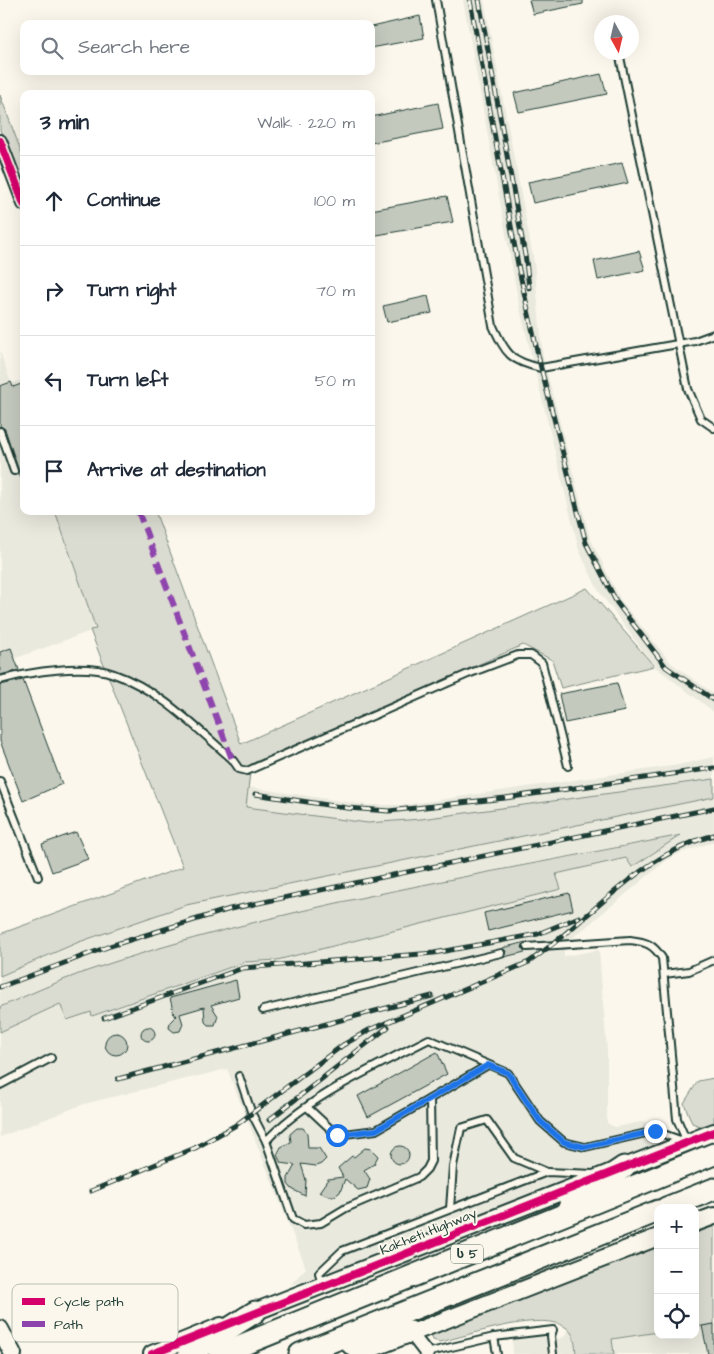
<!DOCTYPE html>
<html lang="en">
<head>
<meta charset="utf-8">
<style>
  :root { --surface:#fff; --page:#f2f2f3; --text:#1f2937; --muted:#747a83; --line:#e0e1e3 }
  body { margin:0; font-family:"Architects Daughter","Noto Sans Georgian",sans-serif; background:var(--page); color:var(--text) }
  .controls { position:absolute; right:15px; bottom:15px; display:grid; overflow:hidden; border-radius:10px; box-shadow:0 5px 20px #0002 }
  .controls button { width:45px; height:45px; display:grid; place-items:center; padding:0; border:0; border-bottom:1px solid var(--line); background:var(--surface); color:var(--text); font:25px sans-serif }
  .compass { position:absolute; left:594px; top:15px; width:45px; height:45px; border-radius:50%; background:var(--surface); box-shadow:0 5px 20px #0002; rotate:172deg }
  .stop { position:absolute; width:15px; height:15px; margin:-11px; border:4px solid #1a73e8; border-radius:50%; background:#fff }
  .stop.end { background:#1a73e8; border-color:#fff; box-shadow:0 1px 5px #0008 }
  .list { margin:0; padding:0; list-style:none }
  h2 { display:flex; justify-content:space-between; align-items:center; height:65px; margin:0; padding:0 20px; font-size:21px }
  h2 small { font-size:16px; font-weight:400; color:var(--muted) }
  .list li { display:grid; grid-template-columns:32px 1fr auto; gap:15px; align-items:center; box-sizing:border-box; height:90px; padding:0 20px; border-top:1px solid var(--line) }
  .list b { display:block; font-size:19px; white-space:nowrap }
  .list em { font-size:16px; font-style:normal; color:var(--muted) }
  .icon { flex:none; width:28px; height:28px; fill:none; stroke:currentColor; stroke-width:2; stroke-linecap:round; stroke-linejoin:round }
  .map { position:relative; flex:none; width:714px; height:1354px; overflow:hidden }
  .search { position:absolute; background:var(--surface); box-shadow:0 5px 20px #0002; left:20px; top:20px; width:355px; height:55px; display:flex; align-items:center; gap:12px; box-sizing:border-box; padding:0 18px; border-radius:10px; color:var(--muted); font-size:19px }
  .panel { position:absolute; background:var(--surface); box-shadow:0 5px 20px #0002; left:20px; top:90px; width:355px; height:425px; border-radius:10px }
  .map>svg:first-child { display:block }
</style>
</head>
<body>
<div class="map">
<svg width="714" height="1354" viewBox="0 0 714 1354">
  <rect width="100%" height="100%" fill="#fbf7ec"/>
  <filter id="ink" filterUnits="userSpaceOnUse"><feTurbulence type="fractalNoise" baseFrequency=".02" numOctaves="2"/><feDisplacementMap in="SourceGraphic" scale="10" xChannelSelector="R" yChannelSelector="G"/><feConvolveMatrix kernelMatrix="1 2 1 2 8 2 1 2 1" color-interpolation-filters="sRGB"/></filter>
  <g filter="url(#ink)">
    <g fill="#eae9de">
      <path d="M463,0h21l50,262 9,95 47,181 31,63 50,62 43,31v18l-60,-46 -56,-76 -19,-40 -60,-245z"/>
      <path d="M0,351l11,32 13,-3v131h31l41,118 -96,35z"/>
      <path d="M714,757v22l-293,40 -53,4 -123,-16 3,-20 119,18h36l275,-40z"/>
      <path d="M714,797v45l-34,11 -13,7 -103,85v11l35,-6 8,100v73l8,4 30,-6 10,26 -331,130 -33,7 15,-16 -79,-199 -143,35 -84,33v-105l60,-28 7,16 24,-8 2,4 152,-54 32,-2 283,-71 -4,-15 70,-16 6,9 47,-32 -183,35 -413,103 -83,34v-31l79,-34 107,-37z"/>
      <path d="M714,1324v30h-100l-2,-15 46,-7v3h37v-8z"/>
      <path d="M568,1329l6,8 2,17h-63l-1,-16 27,-3 21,4 5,-3z"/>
    </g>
    <g fill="#dbdcd1" stroke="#7d8c82">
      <path d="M0,95l24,64v34l-24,-63z"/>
      <path d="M55,511h100l86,233 346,-156 67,78 -93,22 -9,-28 -29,-15 -272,119 -5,43 122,16 53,-4 293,-40v18l-528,108 -107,37 -79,34v-42l183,-67 -93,-237 6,-1z"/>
      <path d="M681,835l-49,32 -6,-9 -70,16 5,15 -284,71 -32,2 -153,54 -1,-4 -24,8 -7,-16 -60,28v-25c28,-12 56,-25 84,-35 193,-66 397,-97 597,-137z"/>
      <path d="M714,1078v46l-14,2 -8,-3 -8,-20 14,-22z"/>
      <path d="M714,1226v98l-19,3v-94z"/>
      <path d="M658,1247v85l-46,7 2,15h-38c-1,-9 -1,-19 -8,-25 -22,-21 -101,7 -128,13l-7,-2 -2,-6 3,-5z"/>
    </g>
    <g fill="#c4c9be" stroke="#1f3d34">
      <path d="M529,0h54v4l-50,10z"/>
      <path d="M420,16l4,22 -53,10v-21z"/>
      <path d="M601,74l6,20 -88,18 -5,-19z"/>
      <path d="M438,103l5,26 -72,14v-26z"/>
      <path d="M622,163l6,20 -95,20 -5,-21z"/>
      <path d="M447,196l6,26 -82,14v-26z"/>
      <path d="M639,251l6,19 -47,10 -4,-19z"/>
      <path d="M428,296l4,17 -45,9 -4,-16z"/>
      <path d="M11,382l2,5 11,-4 -2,98 -17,-52 -5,-3v-40z"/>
      <path d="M11,648l8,22 -19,5v-23z"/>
      <path d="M23,680l39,104 -39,17 -23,-60v-56z"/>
      <path d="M617,683l8,28 -60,12 -6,-29z"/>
      <path d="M76,832l12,27 -36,13 -10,-28z"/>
      <path d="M569,893l4,17 -85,21 -4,-18z"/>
      <path d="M526,942l-4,5 3,5 -21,5 2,-6 -4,-3z"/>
      <path d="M236,980l3,17 -28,8 7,11 -3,9h-7l-3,-3 -1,-15 -24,7 3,10 -3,7 -6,1 -5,-4 1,-6 7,-7h-3l-4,-17z"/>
      <circle cx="148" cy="1034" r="7"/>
      <circle cx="116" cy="1044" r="11"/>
      <path d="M437,1052l10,22 -79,43 -10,-21z"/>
      <path d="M297,1128h6l4,5 1,15h11l7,11 -5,5 -5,2 -15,-2 5,16 -1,16 -13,-7 -4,-5v-6l7,-13 -14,-2 -4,-8 4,-8 10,-5 -1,-8z"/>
      <circle cx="400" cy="1155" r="9"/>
      <path d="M365,1148l6,1 7,7 -4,8 -10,6 6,9 -3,9 -9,2 -13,-11 -5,13 -5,4h-6l-10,-4 9,-13 15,-2 -5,-9 14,-12 2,1z"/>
      <path d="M714,1324v30h-6l-6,-28z"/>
    </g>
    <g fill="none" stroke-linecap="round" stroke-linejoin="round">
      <defs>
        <g id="service">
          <path d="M436,0l57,326c13,28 17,35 48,42l154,-27 19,-7"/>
          <path d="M619,52l69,337 13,30 13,9"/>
          <path d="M0,431l14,40"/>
          <path d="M0,680c30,-8 84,-17 114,-6 46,16 82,54 118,85l7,10 8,2 221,-97 50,-19h13l11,8 26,103"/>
          <path d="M0,781l38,96"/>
          <path d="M527,947l103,-7c16,2 23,4 32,18l15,161 10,23"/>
          <path d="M664,974l25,-3 25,-11"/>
          <path d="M263,1010l238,-57"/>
          <path d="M239,1076l13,38 14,27 27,78 11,6 17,-2 25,-15 73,-31 8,-8 4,-8 -1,-62"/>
          <path d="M0,1085l51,-27"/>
          <path d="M307,1107l30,28 39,-5 112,-65"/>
          <path d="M266,1141c39,-43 111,-75 163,-102l79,34 32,48 24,21 21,5 70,-16 28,10"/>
          <path d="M450,1209l3,-43 8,-38 26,-8 27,38 33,14"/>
          <path d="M322,1284l-3,-11 23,-22 205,-79 47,2"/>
          <path d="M494,1337l3,17"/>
          <path d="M426,1353l68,-16 59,-7 -2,6 2,18"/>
        </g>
        <g id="minor">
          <path d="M0,141l24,63"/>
          <path d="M410,1332l17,22"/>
        </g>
        <g id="tertiary">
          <path d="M695,1223l19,-7"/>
          <path d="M244,1316l470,-184"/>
          <path d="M0,1329l13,25"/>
          <path d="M152,1354l69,-28"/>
          <path d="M358,1354l300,-117"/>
        </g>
        <g id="trunk">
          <path d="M570,1203l54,-36"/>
          <path d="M666,1208l48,-19"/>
          <path d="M352,1344l58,-12"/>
          <path d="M189,1354l66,-42"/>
          <path d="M220,1354l494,-200"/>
          <path d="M300,1354l358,-143"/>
        </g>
      </defs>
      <use href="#service" stroke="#1f3d34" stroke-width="10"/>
      <use href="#minor" stroke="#1f3d34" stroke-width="16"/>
      <use href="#tertiary" stroke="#1f3d34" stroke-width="20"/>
      <use href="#trunk" stroke="#1f3d34" stroke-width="25"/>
      <use href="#service" stroke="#fbf7ec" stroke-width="6"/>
      <use href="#minor" stroke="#fbf7ec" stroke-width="12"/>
      <use href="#tertiary" stroke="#fbf7ec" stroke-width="16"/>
      <use href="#trunk" stroke="#fbf7ec" stroke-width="21"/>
      <defs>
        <g id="rail">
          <path d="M470,0l49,270 22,98 45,175 31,60 49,64 48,33"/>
          <path d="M479,0l47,261 3,27"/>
          <path d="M255,794l92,14 42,3 116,-13 209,-30"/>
          <path d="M0,987l110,-41 120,-37 484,-101"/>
          <path d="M104,1018l139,-50 191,-15 104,-19 41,-17"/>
          <path d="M118,1079l314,-83"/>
          <path d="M269,1120l119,-93"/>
          <path d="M91,1191l104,-43 41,-23 107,-80 26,-15 160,-68c62,-43 110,-107 185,-127"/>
        </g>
      </defs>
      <use href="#rail" stroke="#1f3d34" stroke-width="5"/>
      <use href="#rail" stroke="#fbf7ec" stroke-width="3" stroke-dasharray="9" stroke-linecap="butt"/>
      <path stroke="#8e44ad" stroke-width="6" stroke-dasharray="12 6" stroke-linecap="butt" d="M138,511l94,248"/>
      <defs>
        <g id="cycleway">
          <path d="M0,141l24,63"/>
          <path d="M152,1354l562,-222"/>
        </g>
      </defs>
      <use href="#cycleway" stroke="#fbf7ec" stroke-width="11"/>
      <use href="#cycleway" stroke="#d6006c" stroke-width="8"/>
    </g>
  </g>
  <g fill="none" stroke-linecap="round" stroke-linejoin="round" filter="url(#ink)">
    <path stroke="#1a73e8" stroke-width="6" d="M337,1135l39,-5 112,-65 20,8 32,48 24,21 21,5 70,-16"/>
  </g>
  <g text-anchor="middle" stroke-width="4" stroke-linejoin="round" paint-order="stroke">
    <rect fill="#fbf7ec" stroke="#61756b" stroke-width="1" x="451" y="1244.5" width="32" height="19" rx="4"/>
    <g font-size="12" font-weight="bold" fill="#1f3d34">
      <text x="467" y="1258">ს 5</text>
    </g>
    <g font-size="14" fill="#1f3d34" stroke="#fbf7ec">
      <text transform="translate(428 1231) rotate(-22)" y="5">Kakheti Highway</text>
    </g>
  </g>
  <rect x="12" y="1284" width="166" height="58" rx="8" fill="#fbf7ec" stroke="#b9bfb5" stroke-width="1"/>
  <rect x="22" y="1298" width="23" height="7" fill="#d6006c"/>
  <rect x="22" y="1321" width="23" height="6" fill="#8e44ad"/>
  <g font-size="14" fill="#1f3d34">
    <text x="54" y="1306">Cycle path</text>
    <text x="54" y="1329">Path</text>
  </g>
</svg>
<div class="controls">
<button>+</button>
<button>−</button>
<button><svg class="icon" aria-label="locate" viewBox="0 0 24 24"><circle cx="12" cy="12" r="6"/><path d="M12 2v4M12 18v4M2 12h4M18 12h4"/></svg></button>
</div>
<svg class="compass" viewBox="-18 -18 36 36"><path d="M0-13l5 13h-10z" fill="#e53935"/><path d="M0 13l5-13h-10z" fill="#747a83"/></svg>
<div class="stop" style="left:337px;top:1135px"></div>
<div class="stop end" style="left:655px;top:1131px"></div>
<div class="search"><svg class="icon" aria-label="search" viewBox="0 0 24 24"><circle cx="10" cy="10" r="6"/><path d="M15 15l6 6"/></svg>Search here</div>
<section class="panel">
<h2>3 min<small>Walk · 220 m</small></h2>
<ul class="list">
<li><svg class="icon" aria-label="ahead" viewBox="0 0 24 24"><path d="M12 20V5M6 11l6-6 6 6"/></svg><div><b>Continue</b></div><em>100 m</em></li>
<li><svg class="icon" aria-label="right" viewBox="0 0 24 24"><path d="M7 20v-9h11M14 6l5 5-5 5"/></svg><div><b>Turn right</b></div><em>70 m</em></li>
<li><svg class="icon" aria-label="left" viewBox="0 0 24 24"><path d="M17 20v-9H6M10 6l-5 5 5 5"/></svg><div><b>Turn left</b></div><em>50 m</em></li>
<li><svg class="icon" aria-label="arrive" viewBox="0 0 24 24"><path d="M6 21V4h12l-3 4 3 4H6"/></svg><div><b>Arrive at destination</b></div></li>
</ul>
</section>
</div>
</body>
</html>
